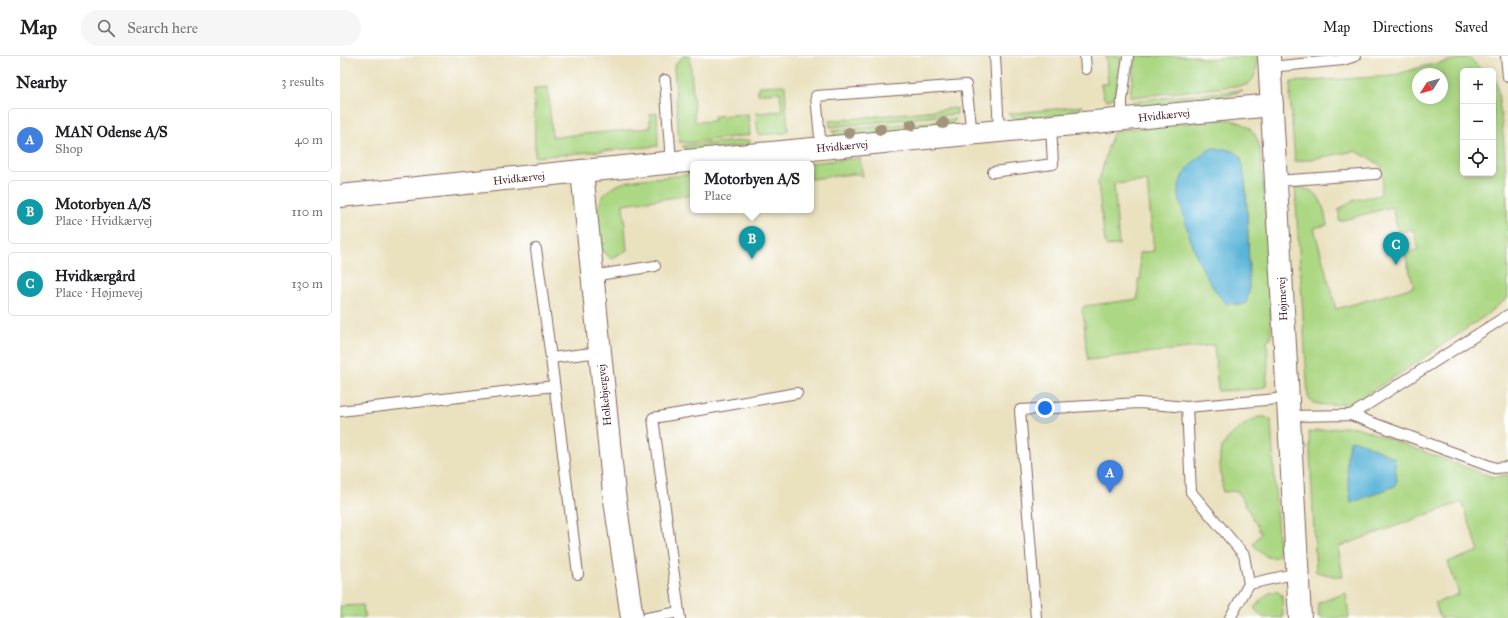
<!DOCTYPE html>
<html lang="en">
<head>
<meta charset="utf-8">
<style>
  :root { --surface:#fff; --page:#f6f6f6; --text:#202124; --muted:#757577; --line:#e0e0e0; --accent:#0b8043 }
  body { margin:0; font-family:"IM FELL Great Primer",serif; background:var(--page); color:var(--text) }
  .controls { position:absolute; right:12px; top:12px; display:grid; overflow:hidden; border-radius:6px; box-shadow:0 2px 10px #0003 }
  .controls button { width:36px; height:36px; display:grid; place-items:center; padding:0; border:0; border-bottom:1px solid var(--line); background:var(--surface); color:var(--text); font:20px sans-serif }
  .compass { position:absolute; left:1072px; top:12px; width:36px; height:36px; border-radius:50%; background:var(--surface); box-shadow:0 2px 10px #0003; rotate:233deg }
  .you { position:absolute; left:705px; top:352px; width:14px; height:14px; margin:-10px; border:3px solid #fff; border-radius:50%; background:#1a73e8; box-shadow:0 0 0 6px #1a73e833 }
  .badge { display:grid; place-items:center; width:26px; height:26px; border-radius:50%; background:var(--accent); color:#fff; font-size:13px; font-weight:700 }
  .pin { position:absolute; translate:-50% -33px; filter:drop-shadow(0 1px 2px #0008) }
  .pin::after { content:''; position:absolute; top:21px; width:14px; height:12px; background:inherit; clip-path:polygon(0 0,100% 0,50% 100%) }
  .popup { position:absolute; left:350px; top:105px; width:124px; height:52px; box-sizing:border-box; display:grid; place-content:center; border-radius:6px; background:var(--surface); filter:drop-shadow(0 1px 3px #0005); font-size:13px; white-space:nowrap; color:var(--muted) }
  .popup b { font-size:15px; color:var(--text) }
  .popup::after { content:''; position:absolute; left:50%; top:100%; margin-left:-8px; border:8px solid transparent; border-top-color:var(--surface) }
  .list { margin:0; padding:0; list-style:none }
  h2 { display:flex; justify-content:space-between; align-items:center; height:52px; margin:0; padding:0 16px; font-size:17px }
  h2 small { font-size:13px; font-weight:400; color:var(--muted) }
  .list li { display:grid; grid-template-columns:26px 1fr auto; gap:12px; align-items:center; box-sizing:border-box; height:64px; margin:0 8px 8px; padding:0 8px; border:1px solid var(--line); border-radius:6px }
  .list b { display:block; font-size:15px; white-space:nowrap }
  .list p { margin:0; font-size:13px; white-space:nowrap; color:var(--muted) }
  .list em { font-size:13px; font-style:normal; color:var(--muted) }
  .icon { flex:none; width:22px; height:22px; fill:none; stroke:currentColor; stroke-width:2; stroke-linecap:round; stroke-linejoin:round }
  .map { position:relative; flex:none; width:1168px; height:562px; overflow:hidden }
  header { display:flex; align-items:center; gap:24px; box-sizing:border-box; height:56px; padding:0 20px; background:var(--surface); border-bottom:1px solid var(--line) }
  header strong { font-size:19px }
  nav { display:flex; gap:22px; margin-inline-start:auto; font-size:14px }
  .search { width:280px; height:36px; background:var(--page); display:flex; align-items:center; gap:10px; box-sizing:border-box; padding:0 14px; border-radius:22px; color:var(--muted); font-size:15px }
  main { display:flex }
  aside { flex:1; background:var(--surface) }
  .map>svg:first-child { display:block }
</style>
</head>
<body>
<header>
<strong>Map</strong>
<div class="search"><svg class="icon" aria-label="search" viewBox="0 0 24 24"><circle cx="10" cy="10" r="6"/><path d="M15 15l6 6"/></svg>Search here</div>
<nav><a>Map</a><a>Directions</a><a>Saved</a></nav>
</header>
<main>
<aside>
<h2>Nearby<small>3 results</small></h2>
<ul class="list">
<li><span class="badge" style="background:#3f7fe0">A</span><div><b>MAN Odense A/S</b><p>Shop</p></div><em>40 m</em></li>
<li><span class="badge" style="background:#0f9aa8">B</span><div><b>Motorbyen A/S</b><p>Place · Hvidkærvej</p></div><em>110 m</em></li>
<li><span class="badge" style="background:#0f9aa8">C</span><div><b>Hvidkærgård</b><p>Place · Højmevej</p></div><em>130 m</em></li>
</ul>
</aside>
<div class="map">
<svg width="1168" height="562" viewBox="0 0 1168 562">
  <rect width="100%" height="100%" fill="#fff"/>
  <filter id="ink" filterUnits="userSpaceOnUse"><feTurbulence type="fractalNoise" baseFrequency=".025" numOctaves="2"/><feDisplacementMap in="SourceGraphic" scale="8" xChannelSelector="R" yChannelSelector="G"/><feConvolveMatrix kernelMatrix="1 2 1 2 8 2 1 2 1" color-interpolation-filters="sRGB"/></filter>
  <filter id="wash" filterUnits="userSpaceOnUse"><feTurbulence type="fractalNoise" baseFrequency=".012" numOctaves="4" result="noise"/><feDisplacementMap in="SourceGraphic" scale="16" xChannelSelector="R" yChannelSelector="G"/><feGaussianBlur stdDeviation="0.9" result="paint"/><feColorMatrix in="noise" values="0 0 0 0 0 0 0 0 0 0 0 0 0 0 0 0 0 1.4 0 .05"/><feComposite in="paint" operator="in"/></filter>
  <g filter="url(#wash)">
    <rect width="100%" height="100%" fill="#eae1bf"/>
    <g fill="#acd783" stroke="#7b7b57" fill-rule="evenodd">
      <path d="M343,0h7l5,66 19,-1v-5l34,-2 2,21 -61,8 -10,-1 -5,-76z"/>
      <path d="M766,0h15l-6,38 -3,5 -6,1 -2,-2 -3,-12v-2h7z"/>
      <path d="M796,0h61l7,3 31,-2v-1h22c0,10 0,24 -11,29l-114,12 -2,-1v-2z"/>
      <path d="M1129,1l14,14h-20v102h30v-95l3,3c12,70 12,145 12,217l-26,20 -81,55 -49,30 -27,2 -12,-2 -5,-6 -13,-211c27,5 27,15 32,39l-13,3 22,81 78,-22 -9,-33 13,-5 -5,-20 -14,4 -7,-26 -53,14v-12l16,-9 25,-5 3,-15 -2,-14 -10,-7 -16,-8 -60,11 -5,-64 1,-16 101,-6 29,-9zM1078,18h24v24h-24z"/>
      <path d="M443,29l2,1 3,45 -2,2 -28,2 -2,-22 26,-2 -2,-19 -22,2v-8z"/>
      <path d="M208,31l4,50 98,-9v-14l7,-1 1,33 -123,11 -1,-69z"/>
      <path d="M903,34c-32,14 -71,14 -106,17l-4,-6z"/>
      <path d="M742,50l-2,4 -5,3 -58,6 -6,-2 -3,-3z"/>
      <path d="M616,52l1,6 -127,13 -1,-6z"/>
      <path d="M616,63l-5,6 -115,12 -4,-6z"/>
      <path d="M886,63c12,2 24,6 30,18 5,9 5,23 6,33 4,32 4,63 6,95 1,25 3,49 3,74l-4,2 1,23 -2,22 -7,3 -41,2 -4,-46 -126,15 -2,-10 -2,-31 -2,-8 2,-5 54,-7v-20h3l-2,-26 15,-2 -7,-70 -33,3 5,61 -12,1 -2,-3 -7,-59 10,-36 5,-15 7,-3zM872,92l20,3 10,12 4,24 3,78 -49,-1 -22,-70 4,-18 11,-12z"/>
      <path d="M410,84l-1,5 -60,7 -7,-6z"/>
      <path d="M520,102l3,19 -5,-3h-6l-41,5v-15h-15z"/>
      <path d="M353,118v21l-70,9 4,46 -16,9c-13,-11 -12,-20 -13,-36 -4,-44 35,-43 67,-46 10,-1 19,-2 28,-3z"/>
      <path d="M919,361h6l6,3 8,134c-8,11 -21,-4 -26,-10l8,-11 -23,-42 -15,1c-1,-12 -4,-26 -3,-37 1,-16 26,-33 39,-38z"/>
      <path d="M1010,370l10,2 132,49 16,-2v143h-68l-5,-15 24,-9 -11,-32 31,-11 -17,-49 -124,45 5,30h-5l-22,-5 -7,-140z"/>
      <path d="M936,535l6,4 1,23h-20l-9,-10c6,-7 12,-16 22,-17z"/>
      <path d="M1006,537l3,25h-30l-1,-15z"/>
      <path d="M23,549l2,13h-25v-12z"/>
    </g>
    <g fill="#5cb5d9" stroke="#536a82">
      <path d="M872,92c8,1 20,0 27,7 9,9 10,118 10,138l-3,10 -5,2 -15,-2c-27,-25 -39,-74 -48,-109 0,-20 18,-36 34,-46z"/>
      <path d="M1011,384l9,2 34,16 3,22 -2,6 -44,17c-2,-16 -8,-49 0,-63z"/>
    </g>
  </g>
  <g filter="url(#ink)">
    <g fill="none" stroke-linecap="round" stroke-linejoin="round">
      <defs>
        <g id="service">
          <path d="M655,0l4,75"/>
          <path d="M745,0l1,13"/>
          <path d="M1166,0l2,21"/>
          <path d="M1003,4l12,-4"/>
          <path d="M930,11l73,-7 1,-4"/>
          <path d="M325,24l6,82"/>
          <path d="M782,63v-19l6,-44"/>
          <path d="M481,92l-5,-52 150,-11 6,48"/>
          <path d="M653,116l60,-8 -2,-38"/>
          <path d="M936,125l100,-7"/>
          <path d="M196,193l15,109"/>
          <path d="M252,220l63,-10"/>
          <path d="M847,351l4,85 53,63 5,29"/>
          <path d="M0,355l214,-25"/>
          <path d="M1011,359l157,-100"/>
          <path d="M949,360l62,-1 144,53 13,-1"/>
          <path d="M238,518l-27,-216 49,-6"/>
          <path d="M339,556l-26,-194 144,-25"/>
          <path d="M307,562l32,-6 1,6"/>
          <path d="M696,562l-16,-208 119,-7 48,4 101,-9"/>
          <path d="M890,562l19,-34 49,-11"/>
        </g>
        <g id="tertiary">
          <path d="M929,0l31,562"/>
          <path d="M242,115l32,322 18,125"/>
          <path d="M0,140l242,-25 690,-66"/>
        </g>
      </defs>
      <use href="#service" stroke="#82635f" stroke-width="12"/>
      <use href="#tertiary" stroke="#82635f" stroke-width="24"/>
      <use href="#service" stroke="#fff" stroke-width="10"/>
      <use href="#tertiary" stroke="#fff" stroke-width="22"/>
    </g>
    <g fill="#a2957c">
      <circle cx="603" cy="67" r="6"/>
      <circle cx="571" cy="69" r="6"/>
      <circle cx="540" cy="73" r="6"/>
      <circle cx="509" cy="77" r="6"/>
    </g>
  </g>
  <g text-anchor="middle" stroke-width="4" stroke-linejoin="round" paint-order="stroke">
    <g font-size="11" fill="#4a1f2b" stroke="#fff">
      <text transform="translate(824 59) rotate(-6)" y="4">Hvidkærvej</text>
      <text transform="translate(502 90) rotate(-5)" y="4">Hvidkærvej</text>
      <text transform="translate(179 122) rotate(-6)" y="4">Hvidkærvej</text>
      <text transform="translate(942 243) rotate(-93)" y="4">Højmevej</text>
      <text transform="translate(264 339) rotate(-96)" y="4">Holkebjergvej</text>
    </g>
  </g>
</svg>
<div class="controls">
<button>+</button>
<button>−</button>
<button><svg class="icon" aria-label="locate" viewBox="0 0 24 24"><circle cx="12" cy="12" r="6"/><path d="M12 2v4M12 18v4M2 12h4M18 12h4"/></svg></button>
</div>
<svg class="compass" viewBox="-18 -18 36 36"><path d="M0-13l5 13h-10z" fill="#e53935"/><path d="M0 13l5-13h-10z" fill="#757577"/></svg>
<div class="you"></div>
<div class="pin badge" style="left:770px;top:437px;background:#3f7fe0">A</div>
<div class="pin badge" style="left:412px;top:203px;background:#0f9aa8">B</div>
<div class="popup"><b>Motorbyen A/S</b>Place</div>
<div class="pin badge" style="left:1056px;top:209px;background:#0f9aa8">C</div>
</div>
</main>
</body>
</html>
